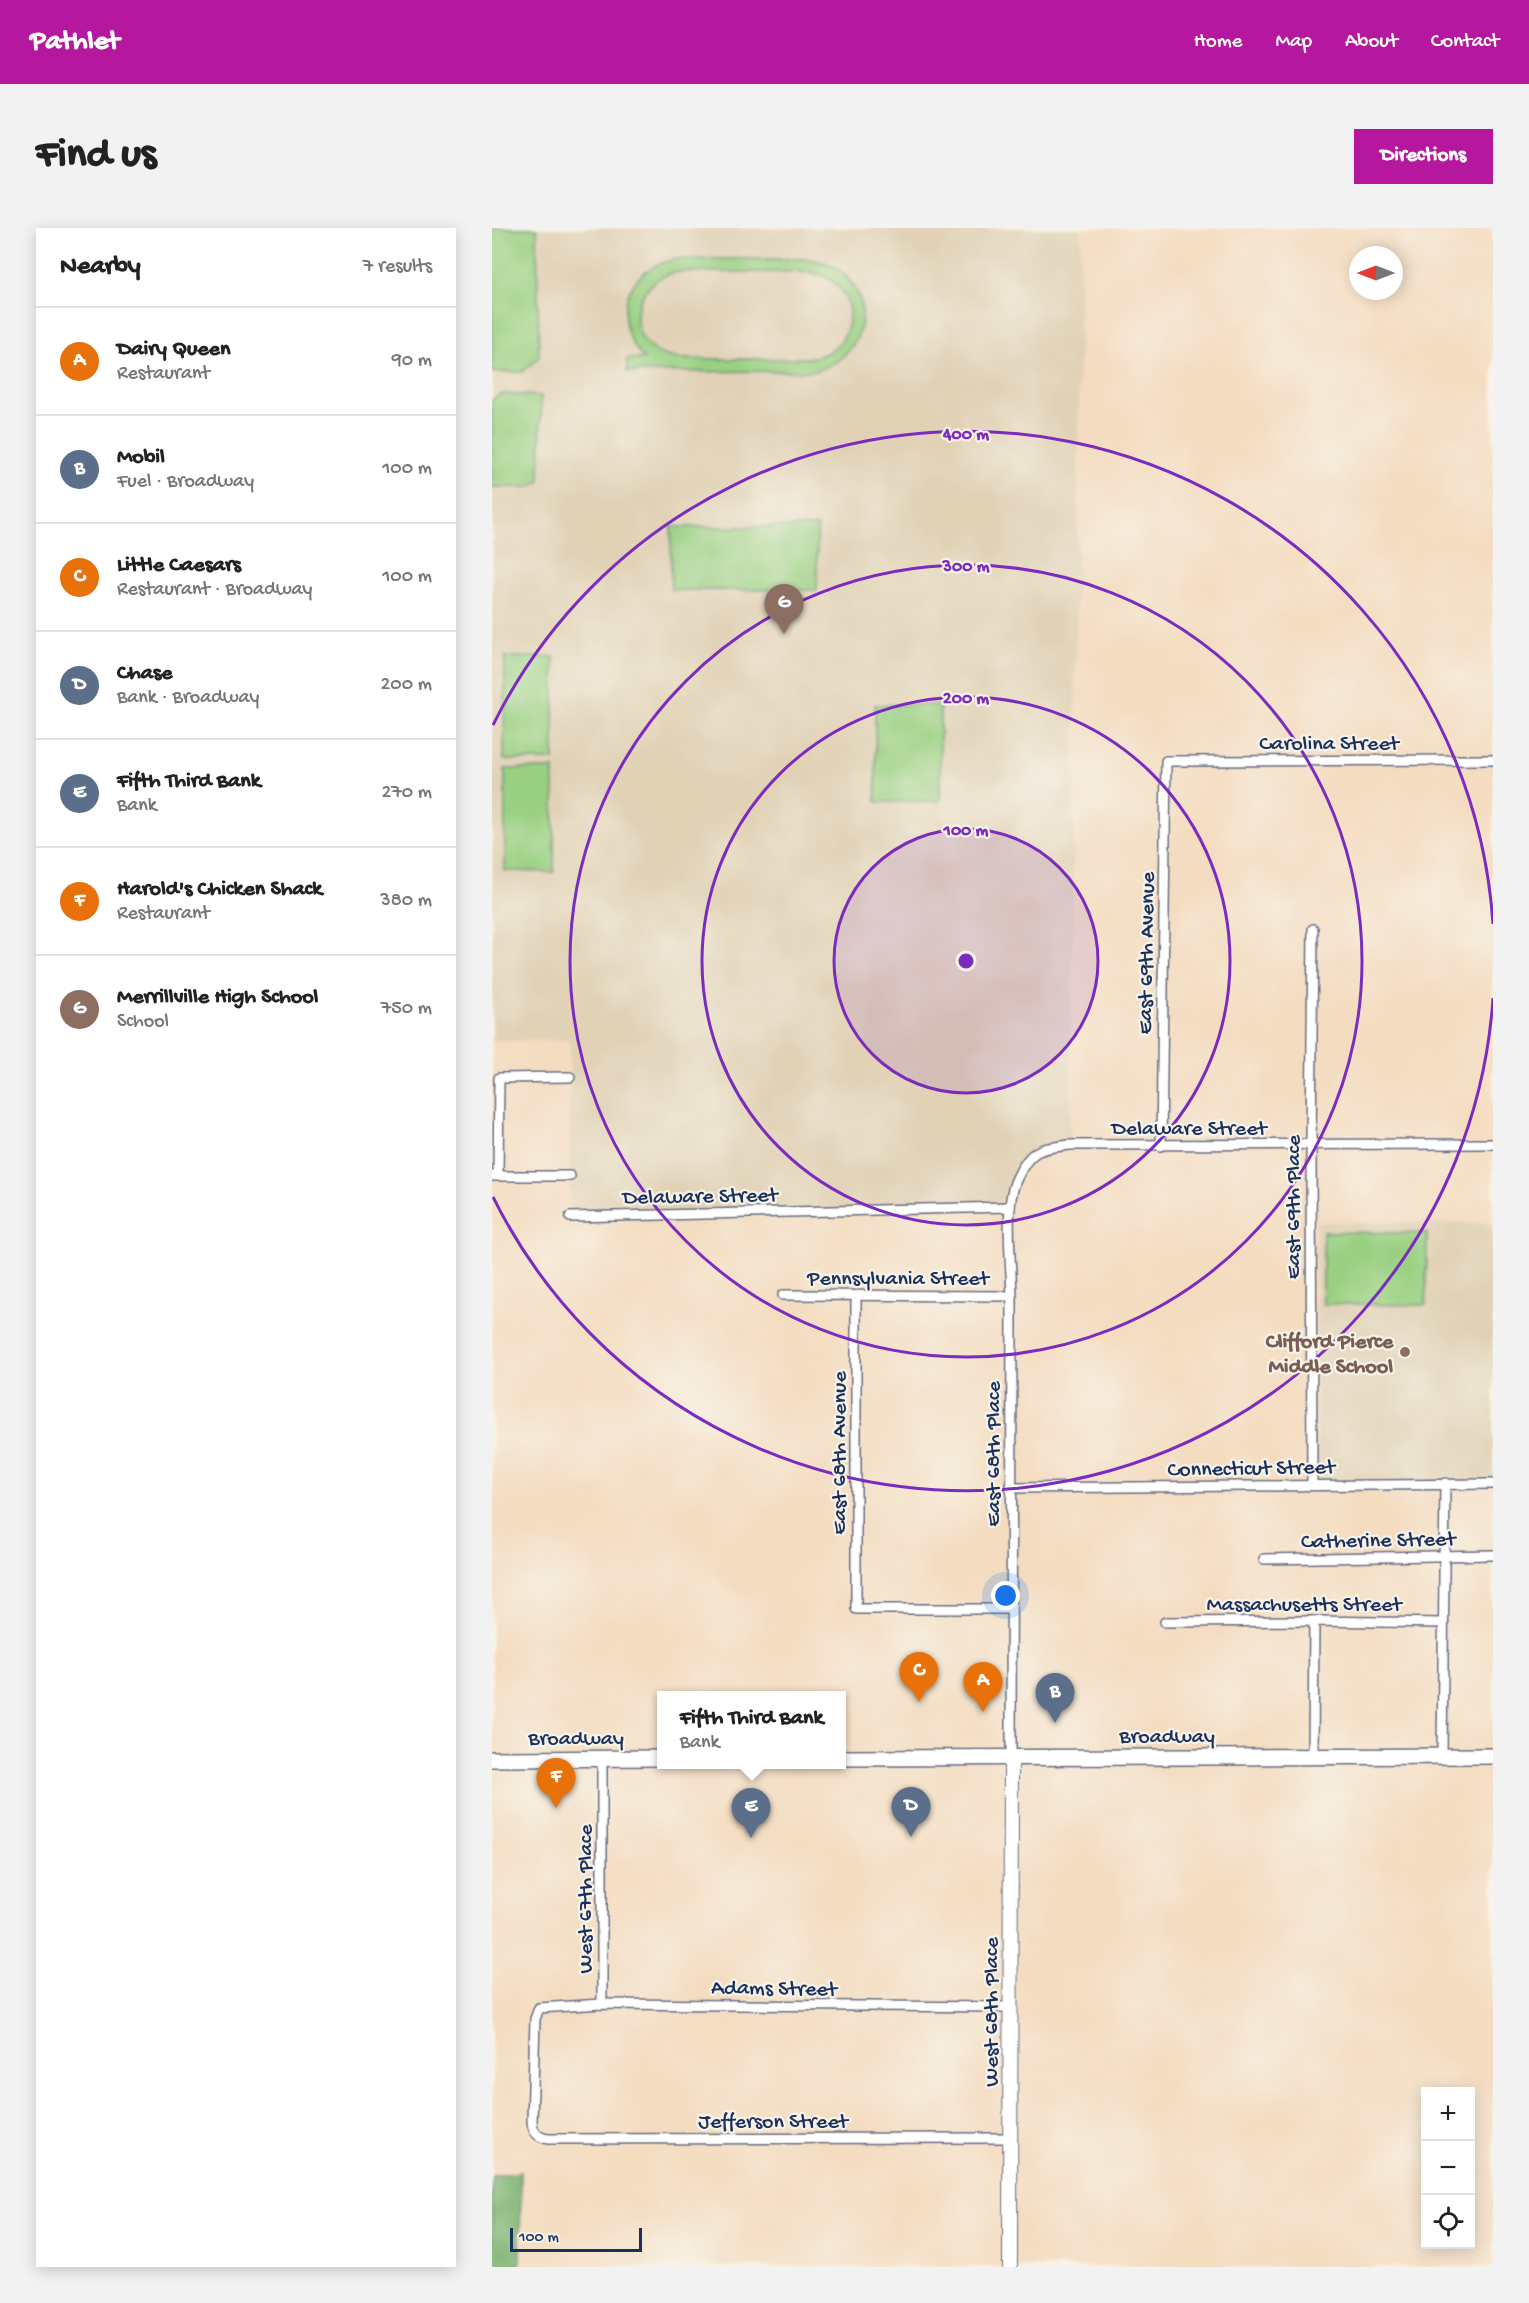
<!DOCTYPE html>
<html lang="en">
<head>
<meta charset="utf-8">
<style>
  :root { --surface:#fff; --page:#f2f2f2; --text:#222; --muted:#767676; --line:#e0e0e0; --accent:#b5179e }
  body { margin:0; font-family:"Gochi Hand",sans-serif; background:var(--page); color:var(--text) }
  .controls { position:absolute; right:18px; bottom:18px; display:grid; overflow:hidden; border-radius:0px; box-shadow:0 3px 15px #0003 }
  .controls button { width:54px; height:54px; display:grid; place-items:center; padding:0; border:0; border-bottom:2px solid var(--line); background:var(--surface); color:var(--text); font:30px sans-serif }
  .compass { position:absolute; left:857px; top:18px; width:54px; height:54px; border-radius:50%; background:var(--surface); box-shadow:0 3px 15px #0003; rotate:270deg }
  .scale { position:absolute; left:18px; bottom:15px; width:132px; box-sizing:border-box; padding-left:6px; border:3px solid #1b2f5e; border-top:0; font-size:16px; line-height:21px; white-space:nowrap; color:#1b2f5e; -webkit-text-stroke:4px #f7f3e8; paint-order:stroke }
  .you { position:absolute; left:514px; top:1368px; width:21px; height:21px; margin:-15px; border:4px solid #fff; border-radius:50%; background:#1a73e8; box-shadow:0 0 0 9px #1a73e833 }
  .badge { display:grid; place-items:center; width:39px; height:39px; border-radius:50%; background:var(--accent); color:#fff; font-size:20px; font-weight:700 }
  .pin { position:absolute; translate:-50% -50px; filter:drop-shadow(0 2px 3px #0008) }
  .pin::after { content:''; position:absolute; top:32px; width:21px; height:18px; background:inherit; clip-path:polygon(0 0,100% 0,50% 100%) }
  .popup { position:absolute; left:165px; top:1463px; width:189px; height:78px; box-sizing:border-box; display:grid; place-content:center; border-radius:0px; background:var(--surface); filter:drop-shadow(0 2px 4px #0005); font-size:20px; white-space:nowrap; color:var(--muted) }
  .popup b { font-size:22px; color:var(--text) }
  .popup::after { content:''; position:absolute; left:50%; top:100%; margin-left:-12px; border:12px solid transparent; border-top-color:var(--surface) }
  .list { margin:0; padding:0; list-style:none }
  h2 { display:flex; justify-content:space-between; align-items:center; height:78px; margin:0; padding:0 24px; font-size:26px }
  h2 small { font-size:20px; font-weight:400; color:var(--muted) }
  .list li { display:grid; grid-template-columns:39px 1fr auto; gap:18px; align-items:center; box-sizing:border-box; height:108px; padding:0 24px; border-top:2px solid var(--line) }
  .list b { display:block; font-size:22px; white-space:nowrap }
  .list p { margin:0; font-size:20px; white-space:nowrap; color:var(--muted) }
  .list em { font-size:20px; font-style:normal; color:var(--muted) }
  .icon { flex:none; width:33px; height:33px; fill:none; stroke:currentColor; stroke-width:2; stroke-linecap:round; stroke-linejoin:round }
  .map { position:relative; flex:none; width:1001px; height:2039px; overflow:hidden; border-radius:0px }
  header { display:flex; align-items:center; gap:36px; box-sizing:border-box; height:84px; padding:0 30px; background:var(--accent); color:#fff }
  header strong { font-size:28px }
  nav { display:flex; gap:33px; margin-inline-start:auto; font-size:21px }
  .intro { display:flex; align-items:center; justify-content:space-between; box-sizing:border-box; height:144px; padding:0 36px }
  h1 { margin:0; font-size:42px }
  .button { padding:15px 27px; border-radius:0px; background:var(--accent); color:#fff; font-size:21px; font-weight:700 }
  main { display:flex; gap:36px; padding:0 36px }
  aside { flex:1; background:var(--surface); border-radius:0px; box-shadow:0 3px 15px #0003 }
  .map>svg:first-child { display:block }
</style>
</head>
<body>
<header>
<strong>Pathlet</strong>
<nav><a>Home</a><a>Map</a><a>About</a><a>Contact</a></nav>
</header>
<div class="intro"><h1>Find us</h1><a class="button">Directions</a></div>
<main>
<aside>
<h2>Nearby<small>7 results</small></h2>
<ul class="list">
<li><span class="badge" style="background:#e8710a">A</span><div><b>Dairy Queen</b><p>Restaurant</p></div><em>90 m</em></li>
<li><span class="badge" style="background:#5c6f8a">B</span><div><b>Mobil</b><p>Fuel · Broadway</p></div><em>100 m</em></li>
<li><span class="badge" style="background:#e8710a">C</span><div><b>Little Caesars</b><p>Restaurant · Broadway</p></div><em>100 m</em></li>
<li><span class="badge" style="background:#5c6f8a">D</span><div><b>Chase</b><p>Bank · Broadway</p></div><em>200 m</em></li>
<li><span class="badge" style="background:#5c6f8a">E</span><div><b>Fifth Third Bank</b><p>Bank</p></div><em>270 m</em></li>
<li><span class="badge" style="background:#e8710a">F</span><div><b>Harold's Chicken Shack</b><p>Restaurant</p></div><em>380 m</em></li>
<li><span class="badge" style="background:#8d6e63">G</span><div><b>Merrillville High School</b><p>School</p></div><em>750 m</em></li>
</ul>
</aside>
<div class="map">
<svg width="1001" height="2039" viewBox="0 0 1001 2039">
  <rect width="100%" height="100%" fill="#f7f3e8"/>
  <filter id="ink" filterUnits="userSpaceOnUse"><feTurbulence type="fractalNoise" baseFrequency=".0167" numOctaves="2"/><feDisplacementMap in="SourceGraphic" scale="12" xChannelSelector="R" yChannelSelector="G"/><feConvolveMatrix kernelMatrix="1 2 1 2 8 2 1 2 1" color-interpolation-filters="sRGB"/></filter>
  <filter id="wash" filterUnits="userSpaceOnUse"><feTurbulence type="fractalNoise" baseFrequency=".008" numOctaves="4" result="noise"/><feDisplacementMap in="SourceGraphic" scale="24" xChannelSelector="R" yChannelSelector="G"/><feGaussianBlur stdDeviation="1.35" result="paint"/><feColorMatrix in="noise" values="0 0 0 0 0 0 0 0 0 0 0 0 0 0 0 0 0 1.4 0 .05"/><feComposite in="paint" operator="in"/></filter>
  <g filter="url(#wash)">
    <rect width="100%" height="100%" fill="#f4dcc0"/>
    <g fill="#e1d2b6">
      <path d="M0,0h589l-11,917 -40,10 -29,52 -431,10v-177l-78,1z"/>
      <path d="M824,994l177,1v260l-176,-2z"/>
    </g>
    <g fill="#99d081" stroke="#5a8070" stroke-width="1.5" fill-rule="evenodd">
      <path d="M0,0h45l2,129 -17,15h-30z"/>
      <path d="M187,31h128c69,7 75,94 8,112l-188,1v-13h17c-37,-39 -19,-94 35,-100zM315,44c57,6 56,83 -1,86 -31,1 -62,1 -93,1 -15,0 -33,2 -47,-3 -46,-15 -34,-79 13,-84z"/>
      <path d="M9,166l40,2 -1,85 -10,6h-38v-87z"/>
      <rect x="179" y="299" width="146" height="63"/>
      <path d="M13,429h49v103h-50z"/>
      <path d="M383,477h65v96l-64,1z"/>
      <path d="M13,541h49v103l-49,-1z"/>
      <path d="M831,1004l104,1 -1,72 -103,-1z"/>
    </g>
    <path fill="#7ab26f" stroke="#4a7066" stroke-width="1.5" d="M29,1944l-1,95h-28v-91z"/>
  </g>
  <g filter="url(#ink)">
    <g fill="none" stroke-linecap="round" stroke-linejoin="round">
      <defs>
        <g id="street">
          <path d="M669,918l5,-385 327,-1"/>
          <path d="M6,947l1,-97 71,-1"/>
          <path d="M0,948h78"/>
          <path d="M78,989l440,-10"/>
          <path d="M291,1067l229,1"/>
          <path d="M364,1069v312h154"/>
          <path d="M820,1256l-1,-338 2,-217"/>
          <path d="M518,1260l483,-4"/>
          <path d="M772,1331l229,-4"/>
          <path d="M673,1394l149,-1 129,2"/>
          <path d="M821,1528l1,-135"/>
          <path d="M950,1528l3,-273"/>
          <path d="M519,1529c-1,-152 0,-305 1,-458 0,-32 -9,-93 5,-121 14,-30 22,-29 53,-33l423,-1"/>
          <path d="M110,1776v-246"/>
          <path d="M517,1779l-407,-3 -63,4 -4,11 -3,103c1,10 5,15 16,17l463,-1"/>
        </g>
        <path id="secondary" d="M518,2039l1,-510"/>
        <g id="primary">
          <path d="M349,1530l652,-2"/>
          <path d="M0,1531l169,-1"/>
        </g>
      </defs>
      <use href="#street" stroke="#676c80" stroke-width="12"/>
      <use href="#secondary" stroke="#676c80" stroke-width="16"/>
      <use href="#primary" stroke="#676c80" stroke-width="18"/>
      <use href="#street" stroke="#fff" stroke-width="9"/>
      <use href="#secondary" stroke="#fff" stroke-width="14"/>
      <use href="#primary" stroke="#fff" stroke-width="15"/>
    </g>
  </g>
  <circle cx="474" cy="733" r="132" fill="#7b2cbf" fill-opacity=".12"/>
  <g fill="none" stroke="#7b2cbf" stroke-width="3">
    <circle cx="474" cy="733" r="132"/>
    <circle cx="474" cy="733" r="264"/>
    <circle cx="474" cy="733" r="396"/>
    <path d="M1001 770A528 528 0 0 1 1 969M1 497A528 528 0 0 1 1001 696"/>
  </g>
  <circle fill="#8d6e63" stroke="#f7f3e8" stroke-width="2" cx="913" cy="1124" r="6"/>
  <g text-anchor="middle" stroke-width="4.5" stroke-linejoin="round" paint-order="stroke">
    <g font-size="22" fill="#1b2f5e" stroke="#f7f3e8">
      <text x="837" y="521">Carolina Street</text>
      <text transform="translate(652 725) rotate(-89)" y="8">East 69th Avenue</text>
      <text x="697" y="906">Delaware Street</text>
      <text transform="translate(208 966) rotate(-1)" y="8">Delaware Street</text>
      <text transform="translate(799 979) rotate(-90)" y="8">East 69th Place</text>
      <text x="406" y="1056">Pennsylvania Street</text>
      <text transform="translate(345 1225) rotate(-90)" y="8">East 68th Avenue</text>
      <text transform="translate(499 1226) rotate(-90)" y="8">East 68th Place</text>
      <text transform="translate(759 1238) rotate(-1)" y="8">Connecticut Street</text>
      <text transform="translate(886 1310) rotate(-1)" y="8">Catherine Street</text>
      <text x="812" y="1382">Massachusetts Street</text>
      <text x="675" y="1514">Broadway</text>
      <text x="84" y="1516">Broadway</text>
      <text transform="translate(91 1671) rotate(-90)" y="8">West 67th Place</text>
      <text transform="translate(282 1758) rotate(1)" y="8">Adams Street</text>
      <text transform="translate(497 1784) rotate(-90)" y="8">West 68th Place</text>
      <text x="281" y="1899">Jefferson Street</text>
    </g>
    <g font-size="22" font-weight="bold" fill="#785e54" stroke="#f7f3e8" text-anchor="end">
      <text x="901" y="1119">Clifford Pierce<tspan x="901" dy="25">Middle School</tspan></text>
    </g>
  </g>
  <circle cx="474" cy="733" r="9" fill="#7b2cbf" stroke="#f7f3e8" stroke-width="3"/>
  <g font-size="18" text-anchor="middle" font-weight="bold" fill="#7b2cbf" stroke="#f7f3e8" stroke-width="4.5" stroke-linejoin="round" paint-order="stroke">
    <text x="474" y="211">400 m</text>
    <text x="474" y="343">300 m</text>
    <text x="474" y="475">200 m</text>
    <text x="474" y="607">100 m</text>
  </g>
</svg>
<div class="controls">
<button>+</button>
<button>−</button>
<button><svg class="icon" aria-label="locate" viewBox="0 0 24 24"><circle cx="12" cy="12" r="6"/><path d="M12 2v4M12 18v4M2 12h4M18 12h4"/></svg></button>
</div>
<svg class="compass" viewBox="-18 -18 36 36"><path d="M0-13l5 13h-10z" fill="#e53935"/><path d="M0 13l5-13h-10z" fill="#767676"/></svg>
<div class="scale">100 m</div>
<div class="you"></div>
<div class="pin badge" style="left:491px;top:1484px;background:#e8710a">A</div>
<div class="pin badge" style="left:563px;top:1495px;background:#5c6f8a">B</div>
<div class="pin badge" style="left:427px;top:1474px;background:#e8710a">C</div>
<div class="pin badge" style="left:419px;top:1609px;background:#5c6f8a">D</div>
<div class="pin badge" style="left:259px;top:1610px;background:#5c6f8a">E</div>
<div class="popup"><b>Fifth Third Bank</b>Bank</div>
<div class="pin badge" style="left:64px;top:1580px;background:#e8710a">F</div>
<div class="pin badge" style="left:292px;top:406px;background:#8d6e63">G</div>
</div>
</main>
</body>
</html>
